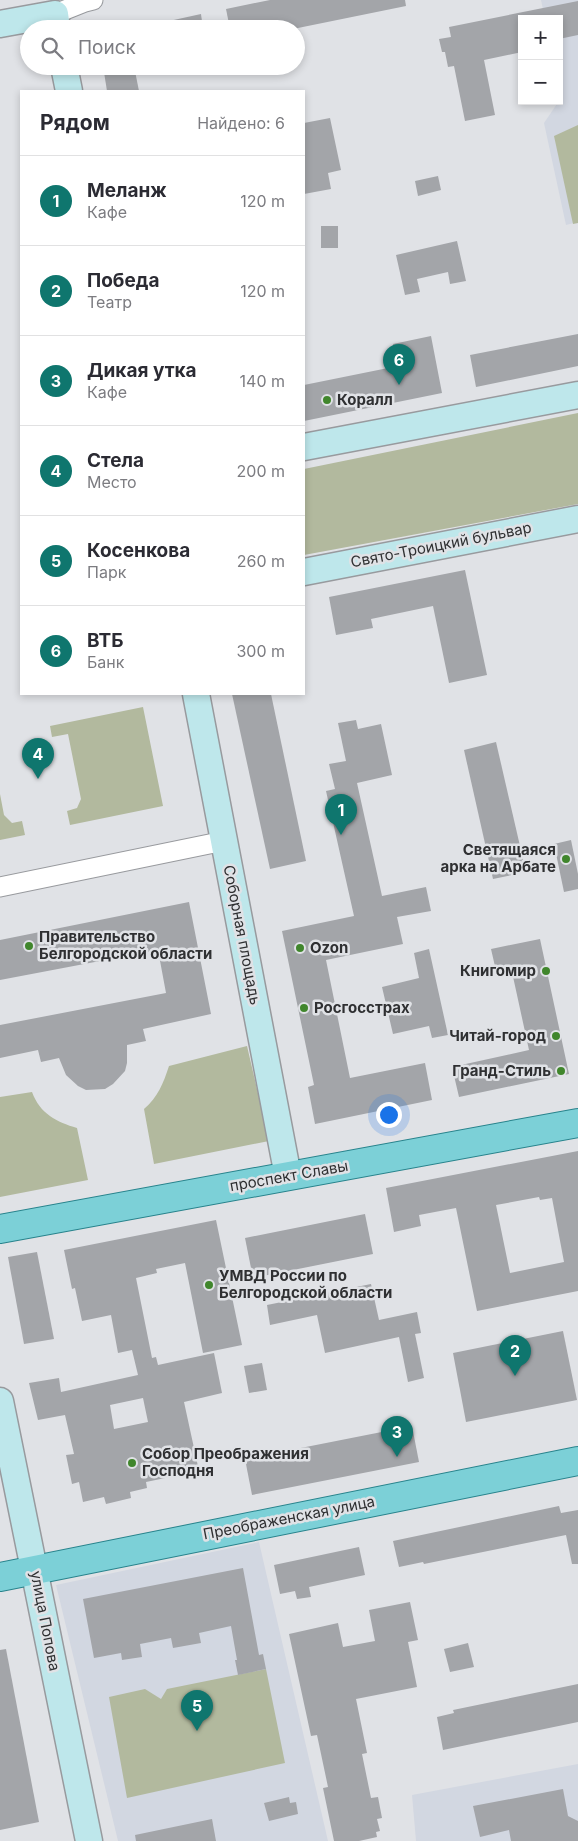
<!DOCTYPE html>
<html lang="ru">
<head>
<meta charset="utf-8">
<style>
  :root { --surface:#fff; --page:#f2f2f3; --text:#2b2b33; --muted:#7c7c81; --line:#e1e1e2; --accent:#0f766e }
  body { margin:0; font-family:Inter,sans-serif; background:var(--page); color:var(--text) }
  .controls { position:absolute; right:15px; top:15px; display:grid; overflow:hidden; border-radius:0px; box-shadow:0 2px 8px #0003 }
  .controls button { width:45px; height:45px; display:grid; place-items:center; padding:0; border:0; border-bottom:1px solid var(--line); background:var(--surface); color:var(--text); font:25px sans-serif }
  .you { position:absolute; left:388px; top:1114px; width:18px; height:18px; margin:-12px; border:4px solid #fff; border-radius:50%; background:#1a73e8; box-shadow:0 0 0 8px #1a73e833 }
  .badge { display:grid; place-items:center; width:32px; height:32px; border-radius:50%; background:var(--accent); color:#fff; font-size:16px; font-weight:700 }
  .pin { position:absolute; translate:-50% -41px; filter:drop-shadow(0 1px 2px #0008) }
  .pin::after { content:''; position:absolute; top:26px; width:18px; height:15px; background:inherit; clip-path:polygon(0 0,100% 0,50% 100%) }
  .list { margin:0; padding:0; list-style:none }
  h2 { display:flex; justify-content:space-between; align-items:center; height:65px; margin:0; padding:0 20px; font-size:21px }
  h2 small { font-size:16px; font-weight:400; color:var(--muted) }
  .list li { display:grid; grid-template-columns:32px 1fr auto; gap:15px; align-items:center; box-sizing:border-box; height:90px; padding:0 20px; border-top:1px solid var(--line) }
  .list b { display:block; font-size:19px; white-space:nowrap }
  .list p { margin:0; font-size:16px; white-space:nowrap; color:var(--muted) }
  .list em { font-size:16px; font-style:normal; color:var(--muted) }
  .icon { flex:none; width:28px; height:28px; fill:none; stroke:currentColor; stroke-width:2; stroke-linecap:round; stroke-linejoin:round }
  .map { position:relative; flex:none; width:578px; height:1841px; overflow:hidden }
  .search { position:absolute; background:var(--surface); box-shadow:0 2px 8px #0003; left:20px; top:20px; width:285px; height:55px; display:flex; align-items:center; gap:12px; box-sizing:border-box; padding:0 18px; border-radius:28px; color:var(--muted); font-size:19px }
  .panel { position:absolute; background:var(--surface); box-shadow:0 2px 8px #0003; left:20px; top:90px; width:285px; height:605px; border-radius:0px }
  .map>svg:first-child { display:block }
</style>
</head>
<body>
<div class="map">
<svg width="578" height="1841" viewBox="0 0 578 1841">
  <rect width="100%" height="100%" fill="#e0e2e6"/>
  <g fill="#d2d7e1">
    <path d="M541,0h37v222l-12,3 -22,-102 17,-25 -2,-79h-14z"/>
    <path d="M259,1542l69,299h-210l-62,-256z"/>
    <path d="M578,1764v77h-162l-4,-46z"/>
  </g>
  <g fill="#b2b99e">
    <path d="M578,125v98l-5,1 -19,-88z"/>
    <path d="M578,413v91l-274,51v-86z"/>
    <path d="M143,707l20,99 -93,19 -3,-14 10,-3 4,-9 -13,-65 -16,3 -2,-11z"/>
    <path d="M0,794l4,21 8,8 10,-2 3,14 -25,5z"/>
    <path d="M247,1046l22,95 -115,23 -10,-55c14,-12 19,-25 25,-43z"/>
    <path d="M32,1092c8,22 25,30 45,36l11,52 -88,17v-100z"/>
    <path d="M266,1669l19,94 -158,35 -18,-101 36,-8 16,10 6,-10z"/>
  </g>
  <g fill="#a3a5a9" fill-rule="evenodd">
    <path d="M270,0h135l1,6 -113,23h-63l-4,-20z"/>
    <path d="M578,1v34l-19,4v-20h-37v33l-38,8 11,55 -30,6 -11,-55 -6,1 -3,-15h-3l-3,-13 12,-2 -2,-10z"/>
    <path d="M201,14l2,15h-42l-1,-6z"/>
    <path d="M103,66h31l5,25h-32z"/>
    <path d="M330,118l11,52 -13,3 3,16 -27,5v-71z"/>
    <path d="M438,176l3,14 -23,6 -3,-15z"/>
    <rect x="321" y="226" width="17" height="22"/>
    <path d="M457,241l9,40 -16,3 -2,-12 -31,7 3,13 -15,3 -9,-40z"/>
    <path d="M578,334v32l-102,21 -6,-32z"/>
    <path d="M431,336l11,57 -138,28v-36l94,-19 -5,-22z"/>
    <path d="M465,570l22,105 -38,8 -16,-77 -62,13 2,9 -37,7 -7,-38z"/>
    <path d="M232,694h39l35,167 -36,8z"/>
    <path d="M356,720l2,9 23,-5 11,51 -35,8 25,113 44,-9 5,24 -34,6 6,27 -77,16 24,118 75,-15 7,37 -117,24 -7,-37 6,-2 -32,-154 72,-15 -28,-125 9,-2 -6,-25 17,-3 -8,-38z"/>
    <path d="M496,742l30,130 -33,7 -29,-129z"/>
    <path d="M571,840l7,34v15l-14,3 -10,-48z"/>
    <path d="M189,902l22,112 -68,15 3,12 -19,4v18l-2,8 -12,13 -8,5 -19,1 -8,-4 -12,-11 -7,-17 -18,4 -3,-12 -38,8v-33l166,-32 -8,-43 -158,30v-40z"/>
    <path d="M540,939l29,135 -110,23 -7,-30 77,-17 -17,-78 -15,3 -6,-26z"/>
    <path d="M429,949l19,86 -16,3 -3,-12 -36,8 -11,-47 37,-9 -5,-25z"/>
    <path d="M578,1151v140l-101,20 -21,-103 -37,7 2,11 -27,6 -8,-44zM539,1197l1,3 12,-2 12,64 -54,11 -14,-68z"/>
    <path d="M365,1214l8,40 -120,24 -8,-40z"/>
    <path d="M216,1220l26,125 -39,8 -18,-90 -29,6 1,4 -21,5 16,80 4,-1 2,8 56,-12 8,40 -38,9 15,69 -53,11 1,6 -17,4 1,6 -25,6 -2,-7 -21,5 -4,-20 -7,2 -6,-29 8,-1 -9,-39 -27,5 -9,-37 30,-5 2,14 77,-17 -6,-25 -14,3 -7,-38 -29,6 -7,-33 -3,1 -8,-39zM143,1398l5,24 -34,7 -4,-24z"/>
    <path d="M37,1252l17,87 -30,5 -16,-87z"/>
    <path d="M371,1284l8,36 38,-8 4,21 -6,1 9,44 -16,4 -9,-45 -74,16 -8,-38 -47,10 -3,-20z"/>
    <path d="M563,1331l14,69 -111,22 -13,-69z"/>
    <path d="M262,1363l5,27 -18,3 -5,-27z"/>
    <path d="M412,1426l7,36 -167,33 -7,-36z"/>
    <path d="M559,1506l2,7 17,-3v54h-6l-6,-29 -142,29 -1,-2 -24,5 -6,-26z"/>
    <path d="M359,1547l6,28 -56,12 2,10 -14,2 -2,-8 -15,3 -6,-29z"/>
    <path d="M243,1568l16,87 4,-1 3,15 -28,6 -3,-15h2l-6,-34 -32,7 2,10 -28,5 -2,-10 -31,6 2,13 -20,3 -1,-7 -27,5 -11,-59z"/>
    <path d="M410,1602l8,38 -10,2 9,45 -61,12 11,54 -5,1 9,44 7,-1 4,21 -5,1 3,12 -4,1 1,5 -18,4h-25l-11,-53 5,-1 -11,-52 -6,1 -22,-102 49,-11 5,24 32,-6 -6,-31z"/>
    <path d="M468,1643l6,24 -24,5 -6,-23z"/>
    <path d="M6,1649l33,173 -39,8v-180z"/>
    <path d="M578,1684v38l-135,28 -6,-33 17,-4 -1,-3z"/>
    <path d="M563,1789l5,27 10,5v20h-67l-2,-11 -29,7 -7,-31z"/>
    <path d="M289,1797l1,6 6,-1 2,12 -29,7 -5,-18z"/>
    <path d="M212,1819l4,22h-80l-1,-6z"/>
  </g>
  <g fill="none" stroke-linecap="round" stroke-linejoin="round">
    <defs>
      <g id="street">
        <path d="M55,14l30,-12 8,-2"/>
        <path d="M0,887l224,-46"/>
      </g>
      <g id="secondary">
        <path d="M0,24l55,-10 2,15"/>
        <path d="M64,66l5,25"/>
        <path d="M304,447l274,-52"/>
        <path d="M304,572l274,-53"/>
        <path d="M196,694l92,482"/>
        <path d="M0,1401l89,440"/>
      </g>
      <g id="primary">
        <path d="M0,1229l578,-106"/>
        <path d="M0,1577l578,-116"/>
      </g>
    </defs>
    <use href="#street" stroke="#989a9e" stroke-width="21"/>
    <use href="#secondary" stroke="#989a9e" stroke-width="29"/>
    <use href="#primary" stroke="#28838c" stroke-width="30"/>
    <use href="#street" stroke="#fff" stroke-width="19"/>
    <use href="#secondary" stroke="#bee7eb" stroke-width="26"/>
    <use href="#primary" stroke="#7cd0d7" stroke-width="28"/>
  </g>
  <g fill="#40862c" stroke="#e0e2e6" stroke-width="2">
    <circle cx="327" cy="400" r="5"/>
    <circle cx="566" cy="859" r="5"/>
    <circle cx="29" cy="946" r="5"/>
    <circle cx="300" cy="948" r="5"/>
    <circle cx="546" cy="971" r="5"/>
    <circle cx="304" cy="1008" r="5"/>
    <circle cx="556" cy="1036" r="5"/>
    <circle cx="561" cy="1071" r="5"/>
    <circle cx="209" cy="1285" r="5"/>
    <circle cx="132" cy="1463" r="5"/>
  </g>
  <g text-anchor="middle" stroke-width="5" stroke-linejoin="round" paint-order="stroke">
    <g font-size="15" font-weight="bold" fill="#2f3032" stroke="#e0e2e6" text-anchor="start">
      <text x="337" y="405">Коралл</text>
      <text x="556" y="855" text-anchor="end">Светящаяся<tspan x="556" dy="17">арка на Арбате</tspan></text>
      <text x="39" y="942">Правительство<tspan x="39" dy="17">Белгородской области</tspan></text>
      <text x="310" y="953">Ozon</text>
      <text x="536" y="976" text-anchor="end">Книгомир</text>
      <text x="314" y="1013">Росгосстрах</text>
      <text x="546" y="1041" text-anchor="end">Читай-город</text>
      <text x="551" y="1076" text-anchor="end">Гранд-Стиль</text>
      <text x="219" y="1281">УМВД России по<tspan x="219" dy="17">Белгородской области</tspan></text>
      <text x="142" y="1459">Собор Преображения<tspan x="142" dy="17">Господня</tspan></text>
    </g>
    <g font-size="15" fill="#2f3032" stroke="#e0e2e6">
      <text transform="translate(441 545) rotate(-11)" y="5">Свято-Троицкий бульвар</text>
      <text transform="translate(242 935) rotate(79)" y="5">Соборная площадь</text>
      <text transform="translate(289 1176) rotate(-10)" y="5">проспект Славы</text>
      <text transform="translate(289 1518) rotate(-11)" y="5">Преображенская улица</text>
      <text transform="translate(45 1621) rotate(79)" y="5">улица Попова</text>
    </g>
  </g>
</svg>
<div class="controls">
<button>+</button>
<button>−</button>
</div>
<div class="you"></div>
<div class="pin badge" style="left:341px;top:835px">1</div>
<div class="pin badge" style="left:515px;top:1376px">2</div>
<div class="pin badge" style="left:397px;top:1457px">3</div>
<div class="pin badge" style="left:38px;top:779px">4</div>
<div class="pin badge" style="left:197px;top:1731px">5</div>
<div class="pin badge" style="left:399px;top:385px">6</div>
<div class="search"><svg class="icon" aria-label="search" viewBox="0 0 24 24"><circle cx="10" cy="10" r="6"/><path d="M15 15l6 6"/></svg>Поиск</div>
<section class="panel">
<h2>Рядом<small>Найдено: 6</small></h2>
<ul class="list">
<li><span class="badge">1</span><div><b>Меланж</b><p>Кафе</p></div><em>120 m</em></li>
<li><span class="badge">2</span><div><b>Победа</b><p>Театр</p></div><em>120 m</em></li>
<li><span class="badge">3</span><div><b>Дикая утка</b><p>Кафе</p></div><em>140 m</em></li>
<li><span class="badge">4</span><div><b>Стела</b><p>Место</p></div><em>200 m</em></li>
<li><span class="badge">5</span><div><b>Косенкова</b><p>Парк</p></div><em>260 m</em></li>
<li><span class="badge">6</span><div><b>ВТБ</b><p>Банк</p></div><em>300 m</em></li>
</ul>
</section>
</div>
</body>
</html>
